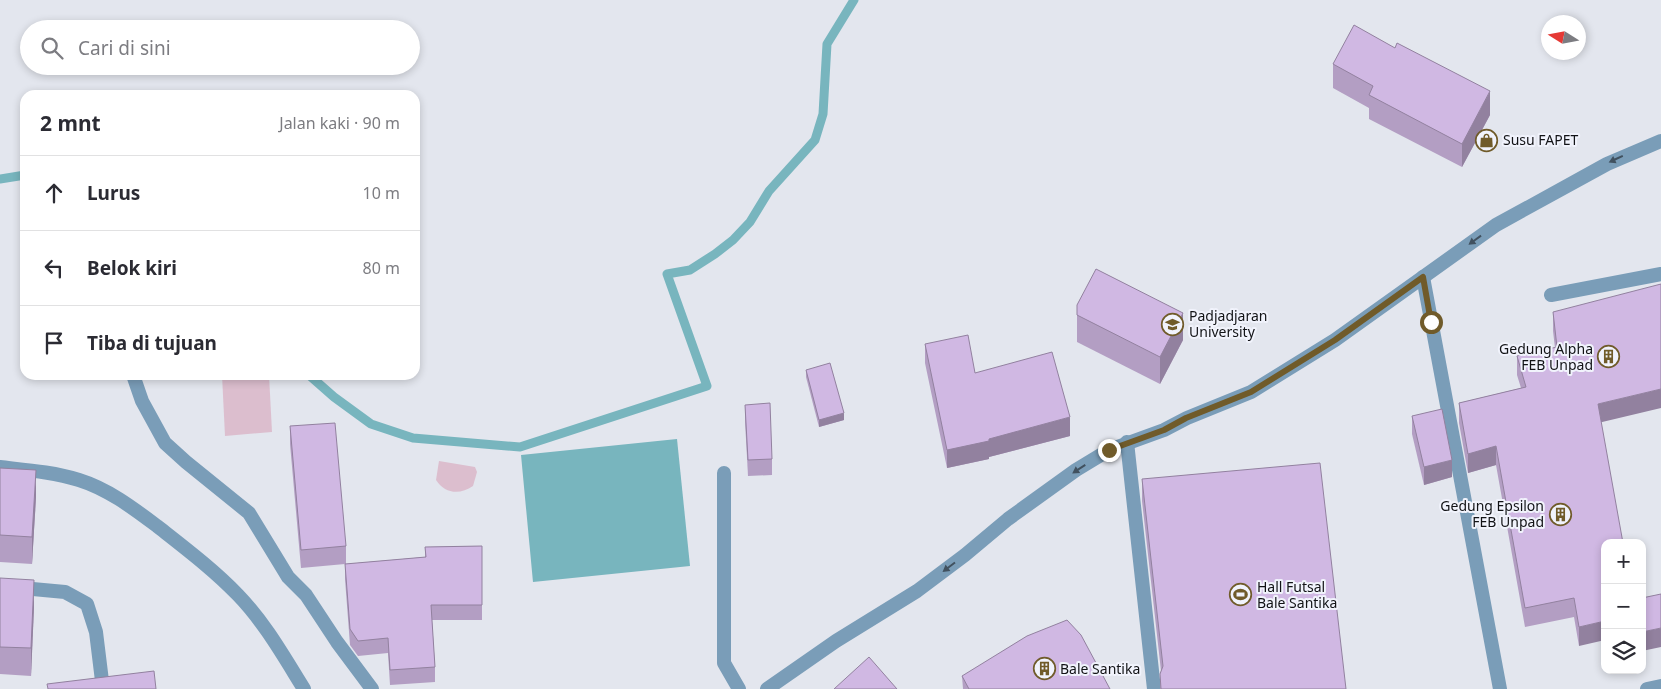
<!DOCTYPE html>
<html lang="id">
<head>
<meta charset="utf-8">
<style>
  :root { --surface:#fff; --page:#f2f2f3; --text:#2b2b33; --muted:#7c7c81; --line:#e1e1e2 }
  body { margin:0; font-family:"Noto Sans",sans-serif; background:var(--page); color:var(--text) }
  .controls { position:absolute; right:15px; bottom:15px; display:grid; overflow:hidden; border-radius:10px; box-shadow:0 2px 8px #0003 }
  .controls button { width:45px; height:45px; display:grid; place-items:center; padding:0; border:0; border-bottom:1px solid var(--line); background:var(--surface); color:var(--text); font:25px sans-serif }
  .compass { position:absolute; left:1541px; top:15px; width:45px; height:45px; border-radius:50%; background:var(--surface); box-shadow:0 2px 8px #0003; rotate:281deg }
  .stop { position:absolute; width:15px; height:15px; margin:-11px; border:4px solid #705b2a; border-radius:50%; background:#fff }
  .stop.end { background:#705b2a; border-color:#fff; box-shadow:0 1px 5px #0008 }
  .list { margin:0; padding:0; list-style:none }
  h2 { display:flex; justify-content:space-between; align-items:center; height:65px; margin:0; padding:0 20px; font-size:21px }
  h2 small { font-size:16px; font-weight:400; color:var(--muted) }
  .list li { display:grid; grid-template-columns:32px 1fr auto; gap:15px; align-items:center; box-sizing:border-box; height:75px; padding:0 20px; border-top:1px solid var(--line) }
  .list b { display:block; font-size:19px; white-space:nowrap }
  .list em { font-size:16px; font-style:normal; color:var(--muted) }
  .icon { flex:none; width:28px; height:28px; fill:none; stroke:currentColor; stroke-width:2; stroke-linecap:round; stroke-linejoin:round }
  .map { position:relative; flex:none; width:1661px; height:689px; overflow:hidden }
  .search { position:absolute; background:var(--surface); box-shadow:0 2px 8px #0003; left:20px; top:20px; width:400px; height:55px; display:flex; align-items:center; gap:12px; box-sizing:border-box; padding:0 18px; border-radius:28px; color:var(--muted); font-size:19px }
  .panel { position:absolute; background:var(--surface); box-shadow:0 2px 8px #0003; left:20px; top:90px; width:400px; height:290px; border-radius:15px }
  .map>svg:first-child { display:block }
</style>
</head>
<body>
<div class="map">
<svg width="1661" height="689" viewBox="0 0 1661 689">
  <rect width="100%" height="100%" fill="#e3e6ee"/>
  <g fill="#dcbece">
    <path d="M222,375h47l3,57 -47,4z"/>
    <path d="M439,461l36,6 2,5 -4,14c-13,9 -28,8 -37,-6z"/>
  </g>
  <path fill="#78b5be" d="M677,439l13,127 -157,16 -12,-127z"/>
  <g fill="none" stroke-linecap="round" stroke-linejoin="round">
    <g stroke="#78b5be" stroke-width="9">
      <path d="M0,179l25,-4"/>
      <path d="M309,375l25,22 37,27 42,14 107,9 187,-61 -40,-112 23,-4 25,-16 18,-14 17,-18 19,-31 46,-51 8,-26 4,-70 27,-44"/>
    </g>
    <g stroke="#7a9db8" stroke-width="14">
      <path d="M1423,277l77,412"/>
      <path d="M1551,295l110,-21"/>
      <path d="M133,375l9,26 23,42 21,19 63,51 39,64 18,18 31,47 35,47"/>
      <path d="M1127,442l27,247"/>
      <path d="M0,467c26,3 53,5 79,13 29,9 54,28 78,46 28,22 57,44 81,69 27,28 46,62 66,94"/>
      <path d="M724,473v190l15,26"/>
      <path d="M0,586l65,6 22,12 9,28 7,57"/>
      <path d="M767,689l69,-48 81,-50 48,-36 43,-36 68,-49 33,-20 55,-20 23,-12 64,-26 84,-52 161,-115 111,-61 54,-23"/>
      <path d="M1647,689l14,-3"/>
    </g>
  </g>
  <g fill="#b39ec3">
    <path d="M1333,64l157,51 -28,52 -93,-48v-11l-36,-20z"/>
    <path d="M1077,305l106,35 -23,44 -83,-42z"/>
    <path d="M1553,312l48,110 -22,224 -5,-29 -49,10 -29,-162 -28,8 -9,-50v-20l62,-15 -4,-13v-19l38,-8 -2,-17z"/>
    <path d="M925,344l50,29 95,63 -81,21v2l-42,9 -22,-105z"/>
    <path d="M806,370l38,50 -25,7 -13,-50z"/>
    <path d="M745,405l27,54v16l-24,1 -3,-55z"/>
    <path d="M1412,416l40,61 -28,8 -12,-51z"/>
    <path d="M290,426l56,120v18l79,-7v-10l57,-1v74h-50l3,47v15l-45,3 -2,-32 -30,3 -8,-11 -5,-66v-15l-44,4 -11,-124z"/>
    <path d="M0,468l36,29 -4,67 -32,-2z"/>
    <path d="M1142,479l204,210h-186v-15l1,-3 -19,-170z"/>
    <path d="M0,578l34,29 -3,69 -31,-2z"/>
    <path d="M962,676l148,13h-147z"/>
  </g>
  <g fill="#92819f">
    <path d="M1490,91v24l-28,52v-23z"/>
    <path d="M1183,313v27l-23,44v-27z"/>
    <path d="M1661,389v19l-63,15v-19z"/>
    <path d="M844,413v7l-25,7v-7z"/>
    <path d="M1070,417v19l-81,21v2l-42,9v-18z"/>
    <path d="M1496,446v19l-28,8v-19z"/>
    <path d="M1452,460v17l-28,8v-18z"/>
    <path d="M36,470v27l-4,67v-27z"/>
    <path d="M34,580v27l-3,69v-28z"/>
    <path d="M1605,621v19l-26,6v-19z"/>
    <path d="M1661,628v19l-19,4v-19z"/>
  </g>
  <g fill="#d0b8e3" stroke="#92819f">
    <path d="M1354,25l41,23 2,-5 93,48 -28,53 -93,-49 4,-9 -40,-22z"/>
    <path d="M1096,269l87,44 -23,44 -83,-42v-10z"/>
    <path d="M1661,284v105l-63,15 25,139h-18v78l-26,6 -5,-29 -49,10 -29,-162 -28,8 -9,-51 67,-16 -9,-31 40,-9 -4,-35z"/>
    <path d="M968,335l7,38 77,-21 18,65 -81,22v2l-42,9 -22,-106z"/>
    <path d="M830,363l14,50 -25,7 -13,-50z"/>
    <path d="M770,403l2,56 -24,1 -3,-55z"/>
    <path d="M1442,409l10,51 -28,7 -12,-51z"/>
    <path d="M335,423l11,123 -45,4 -11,-124z"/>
    <path d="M1320,463l26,226h-185l-1,-15 3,-8 -21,-187z"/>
    <path d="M0,468l36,2 -4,67 -32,-2z"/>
    <path d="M482,546v59h-51l4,62 -45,3 -2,-32 -30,3 -8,-12 -5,-65 81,-7 -1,-10z"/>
    <path d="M0,578l34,2 -3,68 -31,-1z"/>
    <path d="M1661,594v34l-19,4v-34z"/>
    <path d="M1067,620l14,15 29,54h-141l-7,-13 65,-40z"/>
    <path d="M869,657l28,32h-63z"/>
    <path d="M154,671l2,18h-108l-1,-5z"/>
  </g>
  <defs><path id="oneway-solid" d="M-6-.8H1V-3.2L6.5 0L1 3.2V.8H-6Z" transform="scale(1.25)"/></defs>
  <g fill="#41515f">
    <use href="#oneway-solid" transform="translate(1616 159) rotate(155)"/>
    <use href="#oneway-solid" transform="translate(1475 240) rotate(144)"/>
    <use href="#oneway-solid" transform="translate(1079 469) rotate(147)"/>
    <use href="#oneway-solid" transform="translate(949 567) rotate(143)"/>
  </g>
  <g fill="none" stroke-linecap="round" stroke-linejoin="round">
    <path stroke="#705b2a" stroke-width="6" d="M1109,450l55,-20 22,-12 65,-26 84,-52 88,-63 8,45"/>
  </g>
  <defs>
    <symbol id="shop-ring" viewBox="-11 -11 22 22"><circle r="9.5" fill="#f1f3fc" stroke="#705b2a" stroke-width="1.5"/><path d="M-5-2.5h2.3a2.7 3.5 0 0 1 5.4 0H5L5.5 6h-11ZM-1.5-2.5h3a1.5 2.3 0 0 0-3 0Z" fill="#705b2a"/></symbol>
    <symbol id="university-ring" viewBox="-11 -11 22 22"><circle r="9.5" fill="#f1f3fc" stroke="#705b2a" stroke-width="1.5"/><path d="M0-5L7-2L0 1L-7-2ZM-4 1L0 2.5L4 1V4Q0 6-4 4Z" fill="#705b2a"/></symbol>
    <symbol id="building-ring" viewBox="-11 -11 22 22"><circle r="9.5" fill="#f1f3fc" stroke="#705b2a" stroke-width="1.5"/><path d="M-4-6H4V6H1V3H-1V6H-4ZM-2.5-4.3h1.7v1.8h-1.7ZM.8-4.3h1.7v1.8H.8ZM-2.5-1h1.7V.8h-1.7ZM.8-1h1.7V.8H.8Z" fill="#705b2a"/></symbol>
    <symbol id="stadium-ring" viewBox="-11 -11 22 22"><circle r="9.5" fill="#f1f3fc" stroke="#705b2a" stroke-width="1.5"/><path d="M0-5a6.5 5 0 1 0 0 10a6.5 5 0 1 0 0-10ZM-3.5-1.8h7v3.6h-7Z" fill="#705b2a"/></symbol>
  </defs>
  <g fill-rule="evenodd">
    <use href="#shop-ring" x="1474" y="128" width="25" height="25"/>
    <use href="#university-ring" x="1160" y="312" width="25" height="25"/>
    <use href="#building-ring" x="1596" y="344" width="25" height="25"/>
    <use href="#building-ring" x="1548" y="502" width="25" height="25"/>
    <use href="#stadium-ring" x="1228" y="582" width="25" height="25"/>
    <use href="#building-ring" x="1032" y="656" width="25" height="25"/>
  </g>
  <g text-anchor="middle" stroke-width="4" stroke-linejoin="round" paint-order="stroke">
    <g font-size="14" fill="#121316" stroke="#f1f3fc" text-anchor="start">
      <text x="1503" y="145">Susu FAPET</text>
      <text x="1189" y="321">Padjadjaran<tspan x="1189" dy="16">University</tspan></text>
      <text x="1593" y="354" text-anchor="end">Gedung Alpha<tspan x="1593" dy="16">FEB Unpad</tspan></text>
      <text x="1544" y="511" text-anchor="end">Gedung Epsilon<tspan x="1544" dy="16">FEB Unpad</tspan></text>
      <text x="1257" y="592">Hall Futsal<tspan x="1257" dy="16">Bale Santika</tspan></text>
      <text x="1060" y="674">Bale Santika</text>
    </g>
  </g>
</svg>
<div class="controls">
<button>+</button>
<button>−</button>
<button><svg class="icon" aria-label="layers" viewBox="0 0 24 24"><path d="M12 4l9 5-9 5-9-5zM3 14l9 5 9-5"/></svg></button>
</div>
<svg class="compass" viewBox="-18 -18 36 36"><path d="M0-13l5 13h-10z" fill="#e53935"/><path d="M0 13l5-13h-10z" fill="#7c7c81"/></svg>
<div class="stop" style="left:1431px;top:322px"></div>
<div class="stop end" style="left:1109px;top:450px"></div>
<div class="search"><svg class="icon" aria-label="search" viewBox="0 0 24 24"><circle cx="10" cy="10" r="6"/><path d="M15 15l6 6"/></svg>Cari di sini</div>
<section class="panel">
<h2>2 mnt<small>Jalan kaki · 90 m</small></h2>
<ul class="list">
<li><svg class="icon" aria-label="ahead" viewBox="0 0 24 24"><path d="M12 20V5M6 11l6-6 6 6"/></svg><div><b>Lurus</b></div><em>10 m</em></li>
<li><svg class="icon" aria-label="left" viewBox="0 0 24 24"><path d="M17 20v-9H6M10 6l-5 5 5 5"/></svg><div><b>Belok kiri</b></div><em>80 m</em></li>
<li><svg class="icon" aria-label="arrive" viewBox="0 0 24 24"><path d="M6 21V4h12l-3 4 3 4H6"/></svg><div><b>Tiba di tujuan</b></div></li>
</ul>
</section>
</div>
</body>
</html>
